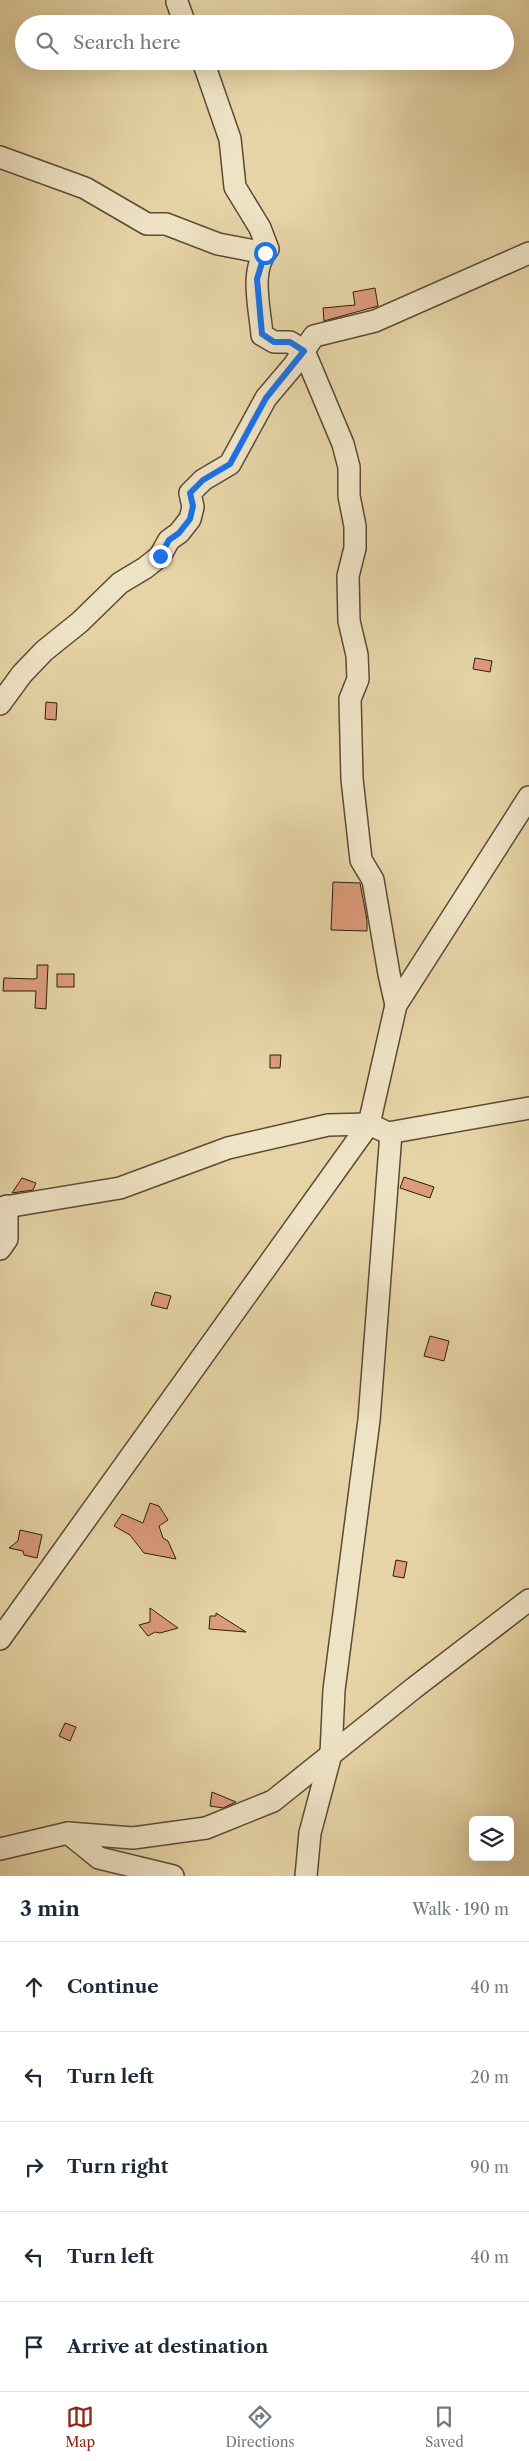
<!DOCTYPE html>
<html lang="en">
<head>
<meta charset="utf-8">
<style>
  :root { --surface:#fff; --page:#f2f2f3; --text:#1f2937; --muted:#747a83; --line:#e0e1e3; --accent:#8f2418 }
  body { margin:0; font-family:"Libre Caslon Text",serif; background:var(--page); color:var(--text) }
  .controls { position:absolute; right:15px; bottom:15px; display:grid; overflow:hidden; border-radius:8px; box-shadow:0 5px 20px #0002 }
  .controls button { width:45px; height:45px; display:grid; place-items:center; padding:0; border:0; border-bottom:1px solid var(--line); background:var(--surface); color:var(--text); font:25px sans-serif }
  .stop { position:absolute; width:15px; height:15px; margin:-11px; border:4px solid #1a73e8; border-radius:50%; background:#fff }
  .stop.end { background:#1a73e8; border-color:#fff; box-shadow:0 1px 5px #0008 }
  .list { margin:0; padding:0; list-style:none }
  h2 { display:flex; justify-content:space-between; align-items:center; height:65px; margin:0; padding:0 20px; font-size:21px }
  h2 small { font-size:16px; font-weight:400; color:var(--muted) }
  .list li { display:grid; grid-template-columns:32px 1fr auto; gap:15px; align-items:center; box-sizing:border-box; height:90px; padding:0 20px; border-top:1px solid var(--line) }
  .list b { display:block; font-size:19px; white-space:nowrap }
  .list em { font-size:16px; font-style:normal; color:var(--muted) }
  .icon { flex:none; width:28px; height:28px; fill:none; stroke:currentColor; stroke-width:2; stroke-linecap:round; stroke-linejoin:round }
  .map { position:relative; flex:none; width:529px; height:1876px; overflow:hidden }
  .search { position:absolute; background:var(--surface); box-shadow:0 5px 20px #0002; left:15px; right:15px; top:15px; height:55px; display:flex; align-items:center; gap:12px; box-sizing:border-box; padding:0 18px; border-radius:28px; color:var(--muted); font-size:19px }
  .sheet { height:515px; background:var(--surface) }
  nav { display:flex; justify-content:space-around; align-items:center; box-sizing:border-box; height:70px; border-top:1px solid var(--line); background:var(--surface); font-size:14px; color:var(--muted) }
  nav a { display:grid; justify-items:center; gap:2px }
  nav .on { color:var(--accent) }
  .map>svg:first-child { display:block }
</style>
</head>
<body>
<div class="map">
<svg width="529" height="1876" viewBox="0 0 529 1876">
  <rect width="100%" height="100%" fill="#e6d4a6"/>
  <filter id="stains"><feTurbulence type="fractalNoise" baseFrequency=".004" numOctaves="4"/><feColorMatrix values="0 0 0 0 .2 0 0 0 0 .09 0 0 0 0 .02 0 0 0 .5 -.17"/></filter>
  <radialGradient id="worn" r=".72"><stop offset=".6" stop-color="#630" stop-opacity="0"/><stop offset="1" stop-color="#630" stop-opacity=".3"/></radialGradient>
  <g fill="#dc9b7b" stroke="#2b1d10">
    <path d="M375,288l3,18 -54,15 -1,-13 32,-3 -2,-13z"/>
    <path d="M475,658l17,3 -2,11 -17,-3z"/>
    <path d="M46,702l11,1 -1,17 -11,-1z"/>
    <path d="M333,882l27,1 7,37v11l-36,-1z"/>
    <path d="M37,965h11l-2,44 -11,-1 1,-17h-33l1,-13 30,1 3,-1z"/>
    <rect x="57" y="974" width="17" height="13"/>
    <path d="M270,1055h11l-1,13h-10z"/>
    <path d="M404,1177l30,10 -4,11 -30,-10z"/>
    <path d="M22,1178l14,5 -3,7 -21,3z"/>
    <path d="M155,1292l16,4 -4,13 -16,-4z"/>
    <path d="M430,1336l19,5 -5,20 -20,-5z"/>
    <path d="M150,1503l9,3 9,14 -9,6 4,12 5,3 8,18 -32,-6 -14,-18 -16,-9 8,-12 21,9z"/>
    <path d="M20,1530l22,5 -5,23 -13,-3 -1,-4 -14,-3 9,-7z"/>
    <path d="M396,1560l11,2 -3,16 -11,-2z"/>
    <path d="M150,1608l28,20 -18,5 -5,-1 -7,4 -9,-11 11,-3z"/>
    <path d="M216,1613l30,19 -37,-3 1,-13h6z"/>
    <path d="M65,1723l11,4 -6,14 -11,-5z"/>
    <path d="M212,1792l24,10 -13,6 -13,-2z"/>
  </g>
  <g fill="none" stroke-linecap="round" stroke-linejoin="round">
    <defs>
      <g id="minor">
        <path d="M177,2l8,22"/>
        <path d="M203,61l27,78 5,48 25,41 8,21c-19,21 -8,59 -6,86l12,7h16l14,9 39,93 6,23v29l6,30v22l-7,28 1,45 8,34 1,24 -8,20 2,80 9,81 12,20 16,94 7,31"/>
        <path d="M0,157l85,31 62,36h19l52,20 47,9"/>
        <path d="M0,704l22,-30 22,-23 36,-29 40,-39 25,-15 15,-12 9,-16 10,-7 11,-14 3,-12 -3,-14 13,-13 27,-16 36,-66 28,-33 20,-29 61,-15 154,-68"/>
        <path d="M0,1208l120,-20 108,-40 100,-23 41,-1 19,9 141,-25"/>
        <path d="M0,1249l7,-10v-33"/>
        <path d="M0,1639l369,-515 27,-119 133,-208"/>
        <path d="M68,1833l31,25 74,18"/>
        <path d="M0,1849l68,-16 65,5 73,-10 67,-27 141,-113 115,-88"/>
        <path d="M306,1876l4,-43 21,-79 3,-64 35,-270 22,-287"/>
      </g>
    </defs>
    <use href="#minor" stroke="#5a4b36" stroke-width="24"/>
    <use href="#minor" stroke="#efe3c5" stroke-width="21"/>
  </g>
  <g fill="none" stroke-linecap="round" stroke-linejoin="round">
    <path stroke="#1a73e8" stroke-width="6" d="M160,556l9,-16 10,-7 11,-14 3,-13 -3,-13 13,-13 27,-16 36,-66 38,-47 -14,-9h-16l-12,-8 -5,-55 8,-26"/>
  </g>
  <rect width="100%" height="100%" filter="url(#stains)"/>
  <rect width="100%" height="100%" fill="url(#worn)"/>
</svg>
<div class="controls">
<button><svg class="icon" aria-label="layers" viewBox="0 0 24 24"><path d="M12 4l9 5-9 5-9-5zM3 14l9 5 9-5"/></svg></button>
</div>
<div class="stop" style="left:265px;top:253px"></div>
<div class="stop end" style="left:160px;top:556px"></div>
<div class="search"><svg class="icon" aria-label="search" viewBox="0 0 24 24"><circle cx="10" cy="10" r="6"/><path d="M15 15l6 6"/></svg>Search here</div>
</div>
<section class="sheet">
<h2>3 min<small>Walk · 190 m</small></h2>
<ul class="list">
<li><svg class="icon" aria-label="ahead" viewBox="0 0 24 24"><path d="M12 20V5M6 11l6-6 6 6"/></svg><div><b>Continue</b></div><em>40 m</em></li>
<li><svg class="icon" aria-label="left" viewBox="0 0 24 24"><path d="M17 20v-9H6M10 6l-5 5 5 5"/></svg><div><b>Turn left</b></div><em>20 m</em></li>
<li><svg class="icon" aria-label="right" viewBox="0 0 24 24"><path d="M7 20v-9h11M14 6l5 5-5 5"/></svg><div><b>Turn right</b></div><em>90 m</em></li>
<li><svg class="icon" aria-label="left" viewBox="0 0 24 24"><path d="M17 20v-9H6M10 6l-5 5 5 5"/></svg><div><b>Turn left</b></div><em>40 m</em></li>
<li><svg class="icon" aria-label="arrive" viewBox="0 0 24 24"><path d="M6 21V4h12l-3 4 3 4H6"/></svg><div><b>Arrive at destination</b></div></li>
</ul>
</section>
<nav>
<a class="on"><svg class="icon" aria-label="map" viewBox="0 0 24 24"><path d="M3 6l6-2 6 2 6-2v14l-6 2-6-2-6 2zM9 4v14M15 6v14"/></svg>Map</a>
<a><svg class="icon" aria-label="directions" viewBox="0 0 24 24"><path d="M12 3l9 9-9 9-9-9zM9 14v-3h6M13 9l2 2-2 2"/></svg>Directions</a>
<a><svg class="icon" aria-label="saved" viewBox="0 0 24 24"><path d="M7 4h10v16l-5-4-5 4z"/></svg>Saved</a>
</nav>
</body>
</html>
